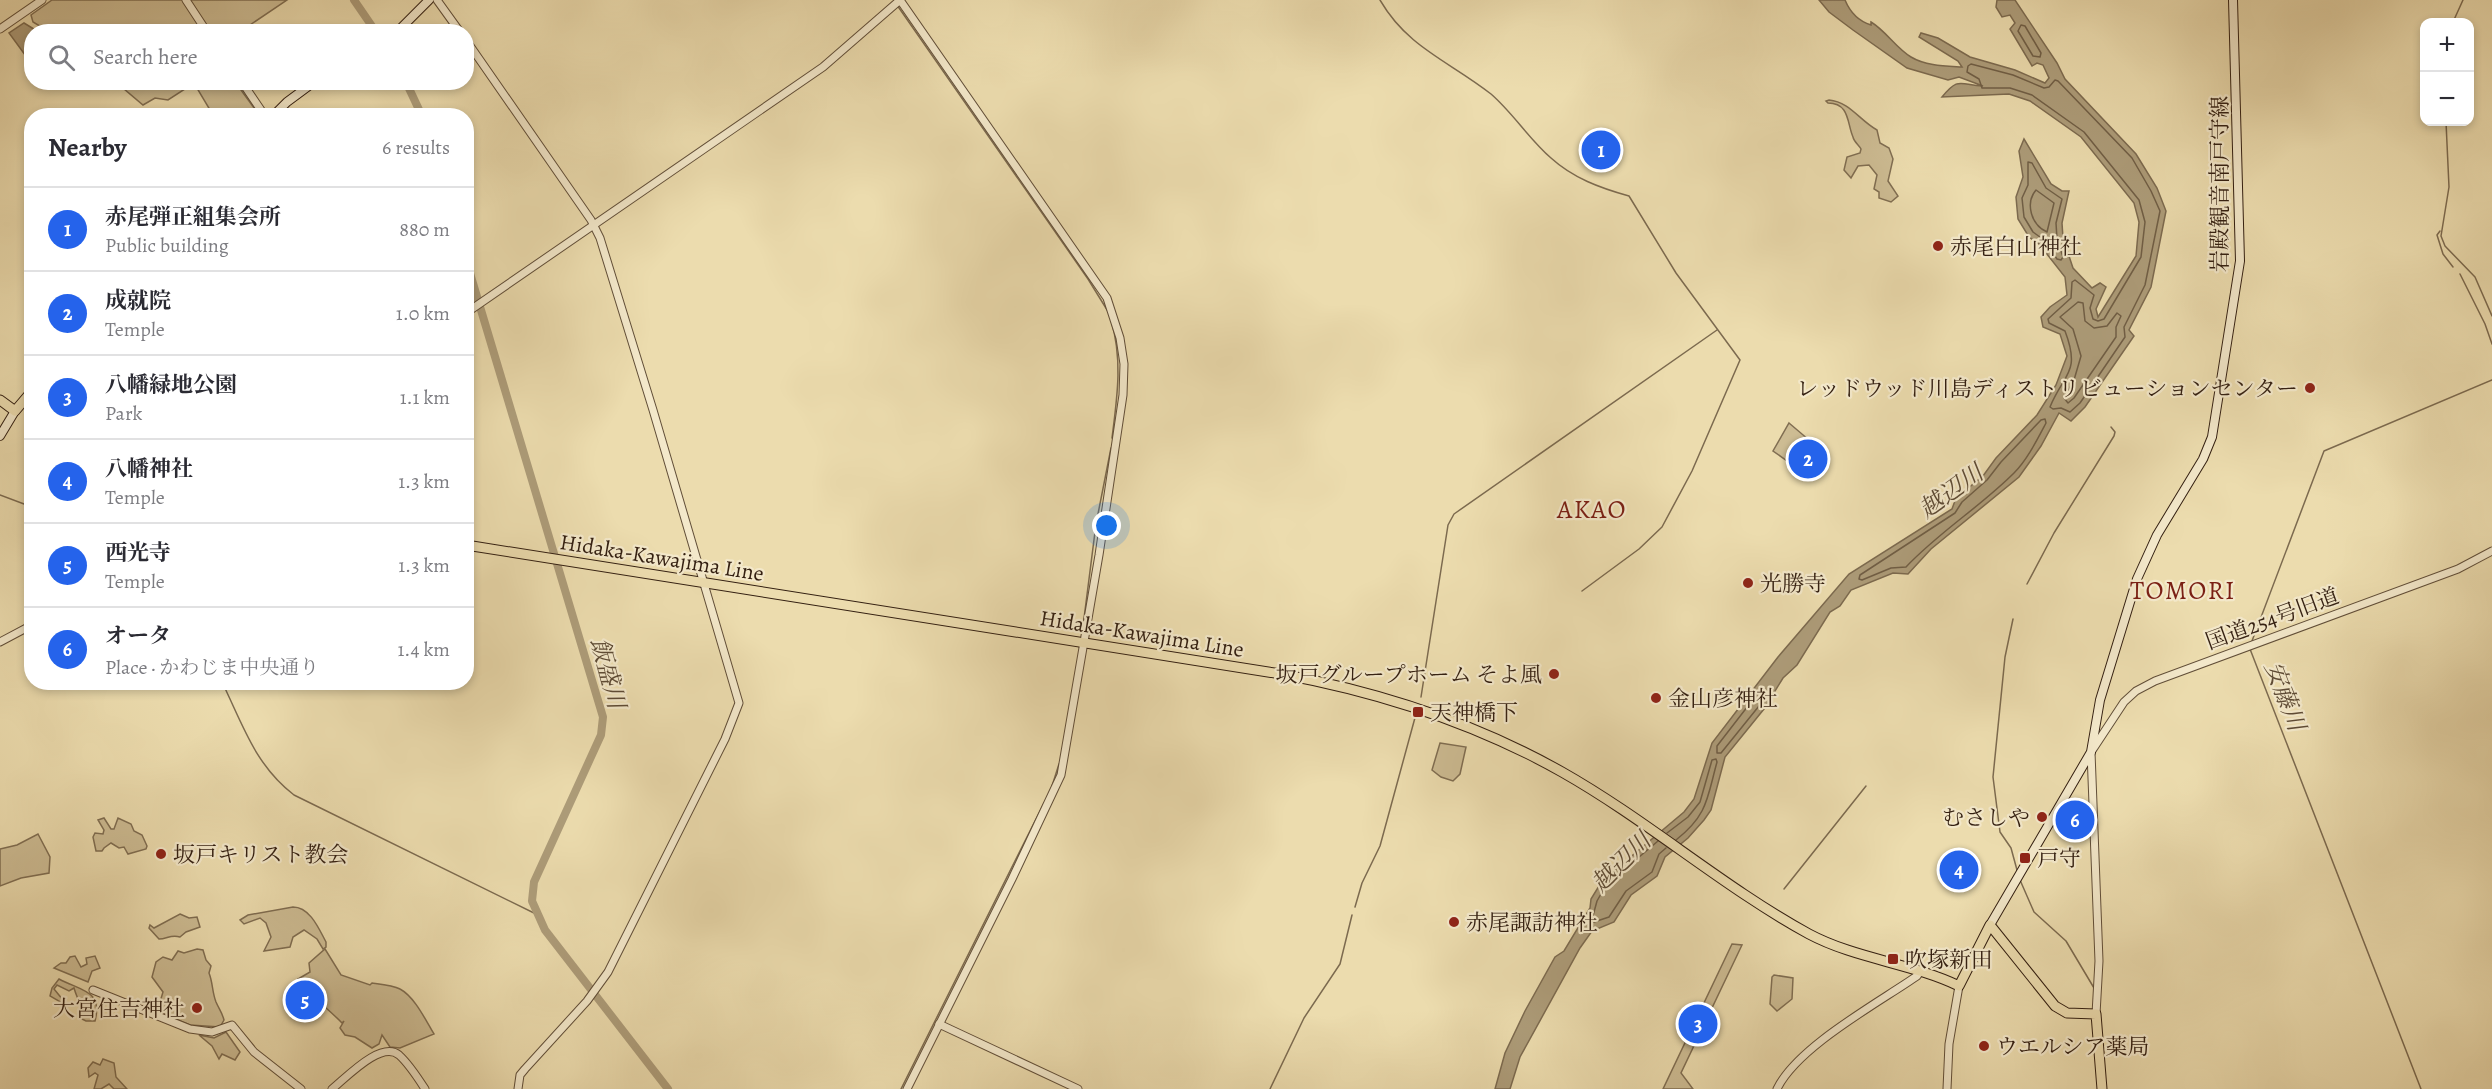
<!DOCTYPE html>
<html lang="en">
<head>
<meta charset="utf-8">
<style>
  :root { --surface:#fff; --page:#f2f2f3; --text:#2b2b33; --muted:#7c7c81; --line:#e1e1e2; --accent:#2563eb }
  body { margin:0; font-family:Alegreya,"Noto Serif JP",serif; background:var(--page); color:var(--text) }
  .controls { position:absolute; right:18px; top:18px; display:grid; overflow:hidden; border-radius:12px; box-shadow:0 3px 9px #0003 }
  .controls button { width:54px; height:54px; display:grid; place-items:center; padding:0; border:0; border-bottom:2px solid var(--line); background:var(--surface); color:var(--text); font:30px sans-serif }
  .you { position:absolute; left:1107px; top:526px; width:21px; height:21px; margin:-15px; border:4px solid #fff; border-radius:50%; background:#1a73e8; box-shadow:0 0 0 9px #1a73e833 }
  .badge { display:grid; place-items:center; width:39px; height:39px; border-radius:50%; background:var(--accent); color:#fff; font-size:20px; font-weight:700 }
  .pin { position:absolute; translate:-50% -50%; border:3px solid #fff; box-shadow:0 2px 6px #0006 }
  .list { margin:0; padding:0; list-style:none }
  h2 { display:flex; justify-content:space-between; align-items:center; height:78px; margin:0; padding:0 24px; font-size:26px }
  h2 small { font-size:20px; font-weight:400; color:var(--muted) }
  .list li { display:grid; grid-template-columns:39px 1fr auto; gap:18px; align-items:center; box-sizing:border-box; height:84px; padding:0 24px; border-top:2px solid var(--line) }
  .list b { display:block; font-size:22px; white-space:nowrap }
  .list p { margin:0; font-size:20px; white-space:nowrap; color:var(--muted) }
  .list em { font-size:20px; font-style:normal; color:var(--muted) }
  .icon { flex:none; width:33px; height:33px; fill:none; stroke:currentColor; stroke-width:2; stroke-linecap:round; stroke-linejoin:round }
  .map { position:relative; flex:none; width:2492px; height:1089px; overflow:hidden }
  .search { position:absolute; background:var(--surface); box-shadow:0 3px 9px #0003; left:24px; top:24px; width:450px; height:66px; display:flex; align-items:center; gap:15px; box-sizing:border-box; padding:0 21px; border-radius:24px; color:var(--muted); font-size:22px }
  .panel { position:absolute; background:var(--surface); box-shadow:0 3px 9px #0003; left:24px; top:108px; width:450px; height:582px; border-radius:24px }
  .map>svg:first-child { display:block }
</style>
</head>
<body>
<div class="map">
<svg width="2492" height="1089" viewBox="0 0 2492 1089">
  <rect width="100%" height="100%" fill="#ecdcae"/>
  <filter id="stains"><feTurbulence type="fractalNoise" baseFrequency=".00333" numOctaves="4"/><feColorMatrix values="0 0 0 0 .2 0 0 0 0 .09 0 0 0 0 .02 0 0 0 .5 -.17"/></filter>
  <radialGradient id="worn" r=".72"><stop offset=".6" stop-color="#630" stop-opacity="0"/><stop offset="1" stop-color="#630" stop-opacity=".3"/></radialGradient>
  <g fill="#cdbc93" stroke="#806e52" stroke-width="1.5">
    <path d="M52,0h235l-46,31h-193l-15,-9 -2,-7z"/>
    <path d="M117,83h119l23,32h-46l-19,-32 -26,17 -13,-2 -12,7z"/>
    <path d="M1829,100c21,2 30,20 48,30l3,13 9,5 4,11 -5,22 10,15 -7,6 -12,-4v-6l-5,-3 3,-14 -8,-10 -11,1 -7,12 -7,-8 3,-13 13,-4 1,-4c-2,-4 -7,-7 -8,-12 -6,-13 -3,-34 -25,-34l-2,-2z"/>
    <path d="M1789,423l20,17v8l-4,4 -3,-2 -12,13 -17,-12z"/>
    <path d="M1440,743l26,4 -6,27 -7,7 -12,-4 -9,-7z"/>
    <path d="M104,818l7,11h3l4,-11 13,6 3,7 8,4 5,11 -1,3 -18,5 -4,-7 -5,1 -8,-5 -7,5 -2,3h-6l-3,-14 2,-4 8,1 1,-4 -6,-10z"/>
    <path d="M38,834l12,23 -1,16 -28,5 -21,8v-37l17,-4z"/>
    <path d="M293,907c17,0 26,22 33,35v5l-3,2 -6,-10 -13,-9 -11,7 -3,10 -26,4 7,-14 -5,-14 -6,-5 -16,6 -4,-4 8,-5z"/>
    <path d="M180,914l9,4 8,-1 3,10 -14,5 -6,5c-9,-3 -13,2 -21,2l-10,-11 1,-3 4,3z"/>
    <path d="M1732,944l10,1 -61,128 12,16h-30z"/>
    <path d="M197,949l6,1 3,10 5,6 -2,7c4,10 3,19 7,29 3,7 6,10 8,18l-4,7 -30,-2 -28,-12 -2,-11 3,-10 -11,-15 4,-15 7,-5 9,3 6,-9 6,2z"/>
    <path d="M325,949l16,26 29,10 2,-2c8,1 21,2 28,6 15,8 26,32 34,45l-34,14 -10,-1 -8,-12 -3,9 -7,4 -17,-11 -10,-2 -5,-7 4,-7 -2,2c-14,-15 -33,-27 -44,-44l12,-7 -1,-9z"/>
    <path d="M75,956l6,11 6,-3 -1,-6 9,-2 5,12 -8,3 -4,11 -34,-14 7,-5h5l4,-6z"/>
    <path d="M1774,975l19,3 -1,21 -15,12 -7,-7 2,-27z"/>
    <path d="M59,979c22,12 44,11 36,42h-9l-4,-2c1,-13 -5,-20 -8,-31l-5,3 -12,-6 -3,4 9,11 -1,3 -12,-7 2,-8z"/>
    <path d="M226,1032l14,20 -5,8 -13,-6 -3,5 -7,-13 -13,-11 15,3z"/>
    <path d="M103,1059l11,4 2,14 11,12h-13l-5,-5 -8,5h-7l4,-14 -3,-2 -6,4 -1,-9 5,-6 7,3z"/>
  </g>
  <g fill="#ad9c79" stroke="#7c6a4f" stroke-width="1.5">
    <path d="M1819,0h26c5,12 13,21 26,25v-3c15,9 25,26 40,35 15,9 34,9 51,10l-4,-6 -39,-24 2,-4 17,5 32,19 45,13 30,13 4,-5 -6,-13 -6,-2 -5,3 -22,-37 5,-6 -5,-8 -8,2 -6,-10 1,-7h18l42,63 8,16 71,75 21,34 9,23 -15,76 -22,43 5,6 -49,71 -14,14 -12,-8 -18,33 -22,31 -88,72 -23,25 -15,-1 -42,17 -11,16 -10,6 -33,53 -14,13 -19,31 -39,48 -14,53 -7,10 -16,18 -23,19 -8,19 -26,19 -17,27 -22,9 -12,17 -60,109 -10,32h-15l10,-36 20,-42 30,-54 9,-6 26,-43 1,-9 11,-18 82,-69 10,-13 18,-56 66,-86 71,-83 103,-65 4,-11 27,-22 13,-18 41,-43 19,-30 11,-29 -7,-22 -17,-7 -2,-10 9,-10 17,-12 -2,-18 -26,-33 -10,-7 -11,-18 -2,-22 7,-20 -4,-26 5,-12 27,45 11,7h7l-7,32 1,15 10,30 19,20 8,-5 6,4 -10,22 2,8 38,-61 3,-34 -5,-19 -53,-66 -51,-36 -21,-7 -67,3c17,-21 18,-12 41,-11l-24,-9 -11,3 -41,-12 -54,-38 -24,-18z"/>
    <path d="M24,23l13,8 -5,1 -1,31 -22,-30z"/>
  </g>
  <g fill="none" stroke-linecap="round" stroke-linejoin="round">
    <g stroke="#705e45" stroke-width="1.5">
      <path d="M2021,25l4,1 16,27 -1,4 -7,-1 -15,-25z"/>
      <path d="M1971,64l42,11 31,13 5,-1 6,-7 3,1 74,77 19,33 9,20 -15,74 -21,42 1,10 -45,66 -10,9 -9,-4 -8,1 -3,-2c14,-34 31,-34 15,-76l-16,-8 -1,-4 23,-21 1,-16 3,-2 19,15 -4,13 3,11 5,2 6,-2 37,-62 4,-35 -6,-22 -55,-68 -52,-37 -22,-7h-28l-3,-9 -12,-7 1,-6z"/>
      <path d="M2028,162l4,1 14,25 16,11 -6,24 1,16 6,18 -2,3 -4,-1 -13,-19 -11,-8 -9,-15 -2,-19 6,-13z"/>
      <path d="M2036,190l18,13 -7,29c-16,-7 -22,-29 -11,-42z"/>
      <path d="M2078,302l5,1 2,18 9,7 13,-2 10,-13 4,3 -5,11v10l-42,61 -6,5 -4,-5 10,-18 7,-24 -8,-27 -13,-12z"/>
      <path d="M2045,419l1,4c-9,17 -19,37 -32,50 -34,34 -75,59 -108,94l-15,1 -29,12 -3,-1 1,-4 95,-62 7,-11 25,-22 14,-18 40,-42z"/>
      <path d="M1758,693l4,-1 2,3 -5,11 -38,47h-4v-7z"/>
      <path d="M1667,833l21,-16 12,-15 12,-42 4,-1 1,3c-10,36 -9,53 -41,78"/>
      <path d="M1658,841l-52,44 -9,16 -6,22 18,-6 17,-26 26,-19 7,-18 7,-6"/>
    </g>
    <g stroke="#7c6a4f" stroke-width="1.5">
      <path d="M1380,0c28,48 69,61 111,94 22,19 38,45 60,64 22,20 49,30 78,38l47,77 64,87 -48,111 -30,56 -23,22 -57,42"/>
      <path d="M897,5l191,274 21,34"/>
      <path d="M2453,22l10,-22"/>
      <path d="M2446,122l3,65 -8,49 4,10 30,31 17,39"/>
      <path d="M2440,231l-3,4 6,19 10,13"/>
      <path d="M2460,274l25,50 7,20"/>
      <path d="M1111,320c12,40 6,78 1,118"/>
      <path d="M0,495l32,12"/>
      <path d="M2027,584l27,-51 60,-97 1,-4 -4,-5"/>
      <path d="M2013,619l-8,38 -12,120 7,55 11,16 6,22"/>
      <path d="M1082,634l14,-110 15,-76"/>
      <path d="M2252,641l72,-190 168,-71"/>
      <path d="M2250,649l171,440"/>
      <path d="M222,682c21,43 33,83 72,113l242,119"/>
      <path d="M1421,697l27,-172 6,-11 263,-184"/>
      <path d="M1052,786l7,-22"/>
      <path d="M2020,880l14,32 32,29 28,47"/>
      <path d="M1784,889l82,-103"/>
      <path d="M1355,907l7,-24 18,-37 36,-132"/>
      <path d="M901,1089l143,-286"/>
      <path d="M1270,1089l34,-71 36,-54 12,-49"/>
    </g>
    <g stroke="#ad9c79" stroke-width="8">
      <path d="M354,0l22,32"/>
      <path d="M406,82l16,34"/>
      <path d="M466,260l137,457 -2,18 -67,147 -2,19 13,29 123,159"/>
    </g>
    <defs>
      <g id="tertiary">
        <path d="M186,0l21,32"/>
        <path d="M437,0l23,32"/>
        <path d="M0,29l42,-29"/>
        <path d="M466,40l125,180 9,18 53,172 86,293 -14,36 -117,233 -21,29 -62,68 -5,6 -2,14"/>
        <path d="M242,82l23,34"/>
        <path d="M466,313l357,-246 77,-67 207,298 13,40 4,26 -1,31 -24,160 -38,220 -49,104 -105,210"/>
        <path d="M0,642l32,-17"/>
        <path d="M93,990l97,39 22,3 20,-7 22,27 47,37"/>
        <path d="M2096,1014l3,-53 -8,-209 33,-50 12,-11 19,-10 303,-112 34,-18"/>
        <path d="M939,1024l139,65"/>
        <path d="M332,1089c14,-11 49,-49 67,-34 10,9 19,23 26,34"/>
        <path d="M1777,1089c20,-42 101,-86 140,-113l4,-6"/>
        <path d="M1947,1089l2,-45 10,-58"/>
      </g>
      <g id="secondary">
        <path d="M397,32l32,-32"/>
        <path d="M273,116l14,-14 27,-20"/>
        <path d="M0,436l15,-25"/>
        <path d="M1990,925l101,-173 9,-52 37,-121 20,-44 46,-76 9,-22 28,-176 -7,-261"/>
      </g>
      <g id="primary">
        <path d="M0,400l15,11 17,-20"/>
        <path d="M466,545l815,129c98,18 194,49 281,98 85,48 161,115 247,162 47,25 102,29 150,52l31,-61 65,81 12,7 29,1 6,75"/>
      </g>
    </defs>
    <use href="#tertiary" stroke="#614e38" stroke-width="9"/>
    <use href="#secondary" stroke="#331f11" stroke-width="10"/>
    <use href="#primary" stroke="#331f11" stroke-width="11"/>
    <use href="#tertiary" stroke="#f3e8ca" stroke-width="7"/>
    <use href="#secondary" stroke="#f3e8ca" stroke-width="8"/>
    <use href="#primary" stroke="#ecdcae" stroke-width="9"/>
  </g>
  <g fill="#8f2418" stroke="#f3e8ca" stroke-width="2">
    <circle cx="1938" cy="246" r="6"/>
    <circle cx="2310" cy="388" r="6"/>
    <circle cx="1748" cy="583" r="6"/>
    <circle cx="1554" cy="674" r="6"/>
    <circle cx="1656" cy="698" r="6"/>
    <rect x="1412" y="706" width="12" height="12" rx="3"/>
    <circle cx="2042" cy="817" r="6"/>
    <circle cx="161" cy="854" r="6"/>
    <rect x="2019" y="852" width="12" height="12" rx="3"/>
    <circle cx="1454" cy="922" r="6"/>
    <rect x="1887" y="953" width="12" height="12" rx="3"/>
    <circle cx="197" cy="1008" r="6"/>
    <circle cx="1984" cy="1046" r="6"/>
  </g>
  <g text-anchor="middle" stroke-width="4.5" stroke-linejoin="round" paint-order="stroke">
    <g font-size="22" fill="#331f11" stroke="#f3e8ca">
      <text transform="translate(2219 184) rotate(-90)" y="8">岩殿観音南戸守線</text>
      <text transform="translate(662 557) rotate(9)" y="8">Hidaka-Kawajima Line</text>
      <text transform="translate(2272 618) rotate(-20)" y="8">国道254号旧道</text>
      <text transform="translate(1142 633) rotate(9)" y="8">Hidaka-Kawajima Line</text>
    </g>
    <g font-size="22" fill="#331f11" stroke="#f3e8ca" text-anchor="start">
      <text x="1950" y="254">赤尾白山神社</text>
      <text x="2298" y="396" text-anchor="end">レッドウッド川島ディストリビューションセンター</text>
      <text x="1760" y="591">光勝寺</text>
      <text x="1542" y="682" text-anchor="end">坂戸グループホーム そよ風</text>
      <text x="1668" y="706">金山彦神社</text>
      <text x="1430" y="720">天神橋下</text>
      <text x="2030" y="825" text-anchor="end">むさしや</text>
      <text x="173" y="862">坂戸キリスト教会</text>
      <text x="2037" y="866">戸守</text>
      <text x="1466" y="930">赤尾諏訪神社</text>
      <text x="1905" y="967">吹塚新田</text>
      <text x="185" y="1016" text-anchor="end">大宮住吉神社</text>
      <text x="1996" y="1054">ウエルシア薬局</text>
    </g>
    <g font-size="24" font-style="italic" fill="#5e4b35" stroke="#f3e8ca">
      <text transform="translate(1951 491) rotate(-36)" y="8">越辺川</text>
      <text transform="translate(608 673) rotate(75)" y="8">飯盛川</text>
      <text transform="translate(2285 696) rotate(69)" y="8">安藤川</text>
      <text transform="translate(1621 862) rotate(-45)" y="8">越辺川</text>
    </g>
    <g font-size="26" letter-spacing="1.5" fill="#7a1f14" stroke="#f3e8ca">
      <text x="1592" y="518">AKAO</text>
      <text x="2183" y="599">TOMORI</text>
    </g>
  </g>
  <rect width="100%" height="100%" filter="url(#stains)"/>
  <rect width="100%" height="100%" fill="url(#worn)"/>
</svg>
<div class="controls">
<button>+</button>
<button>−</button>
</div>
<div class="you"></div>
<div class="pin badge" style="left:1601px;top:150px">1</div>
<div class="pin badge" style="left:1808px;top:459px">2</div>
<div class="pin badge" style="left:1698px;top:1024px">3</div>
<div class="pin badge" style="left:1959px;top:870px">4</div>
<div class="pin badge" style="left:305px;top:1000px">5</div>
<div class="pin badge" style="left:2075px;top:820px">6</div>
<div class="search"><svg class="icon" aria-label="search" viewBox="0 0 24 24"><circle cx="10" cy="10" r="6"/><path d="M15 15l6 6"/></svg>Search here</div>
<section class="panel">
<h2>Nearby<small>6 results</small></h2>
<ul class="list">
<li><span class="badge">1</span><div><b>赤尾弾正組集会所</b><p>Public building</p></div><em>880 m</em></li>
<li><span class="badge">2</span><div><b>成就院</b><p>Temple</p></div><em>1.0 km</em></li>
<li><span class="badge">3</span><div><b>八幡緑地公園</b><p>Park</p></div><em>1.1 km</em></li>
<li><span class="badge">4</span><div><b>八幡神社</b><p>Temple</p></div><em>1.3 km</em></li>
<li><span class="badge">5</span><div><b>西光寺</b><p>Temple</p></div><em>1.3 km</em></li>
<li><span class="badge">6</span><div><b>オータ</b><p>Place · かわじま中央通り</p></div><em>1.4 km</em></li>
</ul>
</section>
</div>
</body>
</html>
